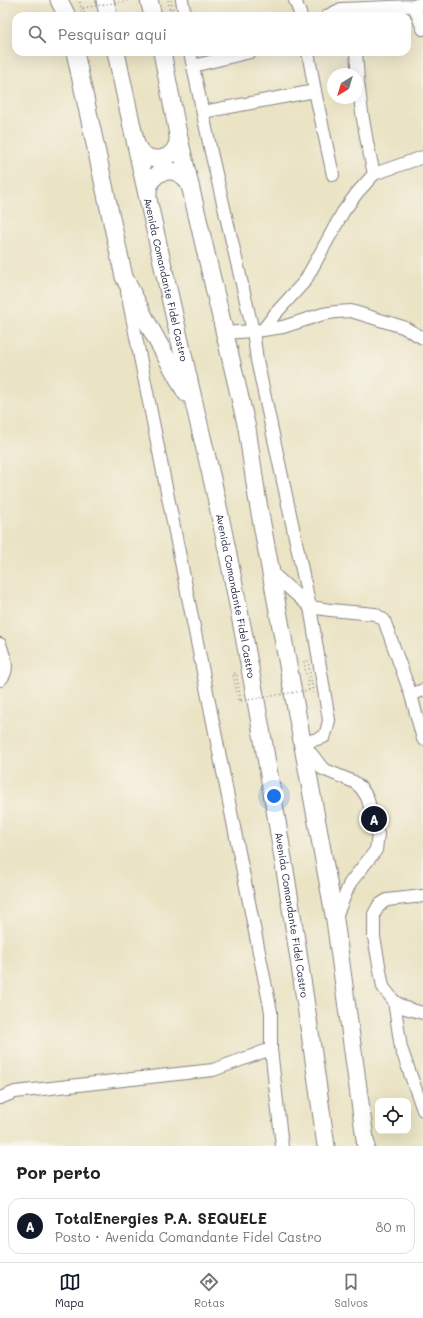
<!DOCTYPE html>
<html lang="pt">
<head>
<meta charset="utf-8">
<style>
  :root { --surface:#fff; --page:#f2f2f2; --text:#222; --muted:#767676; --line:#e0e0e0; --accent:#111827 }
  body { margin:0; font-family:Mali,sans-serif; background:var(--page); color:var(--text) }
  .controls { position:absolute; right:12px; bottom:12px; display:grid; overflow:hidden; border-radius:8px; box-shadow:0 4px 16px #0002 }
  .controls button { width:36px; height:36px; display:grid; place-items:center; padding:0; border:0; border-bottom:1px solid var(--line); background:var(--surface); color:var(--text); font:20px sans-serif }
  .compass { position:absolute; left:327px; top:68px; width:36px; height:36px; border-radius:50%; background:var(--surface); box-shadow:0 4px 16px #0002; rotate:218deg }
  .you { position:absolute; left:274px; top:796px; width:14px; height:14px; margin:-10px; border:3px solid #fff; border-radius:50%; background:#1a73e8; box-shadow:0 0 0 6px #1a73e833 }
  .badge { display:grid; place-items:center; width:26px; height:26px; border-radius:50%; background:var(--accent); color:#fff; font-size:13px; font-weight:700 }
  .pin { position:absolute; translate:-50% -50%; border:2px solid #fff; box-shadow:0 1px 4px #0006 }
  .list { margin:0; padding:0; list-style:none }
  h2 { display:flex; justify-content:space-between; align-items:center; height:52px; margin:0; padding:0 16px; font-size:17px }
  h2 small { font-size:13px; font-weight:400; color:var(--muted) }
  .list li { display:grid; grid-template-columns:26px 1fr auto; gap:12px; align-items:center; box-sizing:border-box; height:56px; margin:0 8px 8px; padding:0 8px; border:1px solid var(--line); border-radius:12px }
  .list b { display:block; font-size:15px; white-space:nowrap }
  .list p { margin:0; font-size:13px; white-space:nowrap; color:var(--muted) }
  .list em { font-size:13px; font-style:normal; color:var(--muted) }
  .icon { flex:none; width:22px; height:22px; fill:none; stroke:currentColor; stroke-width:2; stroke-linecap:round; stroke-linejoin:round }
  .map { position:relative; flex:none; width:423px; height:1146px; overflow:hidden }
  .search { position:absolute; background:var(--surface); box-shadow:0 4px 16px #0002; left:12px; right:12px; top:12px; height:44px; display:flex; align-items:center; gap:10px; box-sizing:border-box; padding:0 14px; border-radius:12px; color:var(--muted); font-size:15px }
  .sheet { height:116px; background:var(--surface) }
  nav { display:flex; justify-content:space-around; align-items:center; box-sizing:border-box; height:56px; border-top:1px solid var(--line); background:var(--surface); font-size:11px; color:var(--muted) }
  nav a { display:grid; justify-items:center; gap:2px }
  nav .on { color:var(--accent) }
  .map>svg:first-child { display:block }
</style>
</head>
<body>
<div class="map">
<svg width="423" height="1146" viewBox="0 0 423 1146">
  <rect width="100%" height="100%" fill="#f7f3e8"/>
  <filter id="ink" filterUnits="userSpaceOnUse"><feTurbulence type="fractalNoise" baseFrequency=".025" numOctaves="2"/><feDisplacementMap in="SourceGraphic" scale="8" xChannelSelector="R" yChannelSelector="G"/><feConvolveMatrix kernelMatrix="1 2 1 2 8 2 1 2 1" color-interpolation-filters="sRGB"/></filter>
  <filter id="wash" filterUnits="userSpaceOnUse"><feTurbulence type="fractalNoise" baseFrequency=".012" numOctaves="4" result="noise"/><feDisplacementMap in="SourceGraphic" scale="16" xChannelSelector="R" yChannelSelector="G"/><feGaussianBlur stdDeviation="0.9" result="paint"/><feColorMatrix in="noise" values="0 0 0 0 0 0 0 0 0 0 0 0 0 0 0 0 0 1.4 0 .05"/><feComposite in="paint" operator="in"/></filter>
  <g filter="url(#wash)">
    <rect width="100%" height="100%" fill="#eae3c4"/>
  </g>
  <g filter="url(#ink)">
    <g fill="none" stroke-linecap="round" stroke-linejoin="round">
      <defs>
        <g id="minor">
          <path d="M182,0l3,16"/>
          <path d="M295,0l6,16"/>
          <path d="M414,6l9,23"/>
          <path d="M327,16l14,-7 73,-3 9,-3"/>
          <path d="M190,52l21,100 42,179 4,29 53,247 19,113 -2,9 -3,8 -21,6 20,26 31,13 7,6 6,9 11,37 -2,16 -26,33 -15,36"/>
          <path d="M308,52l7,39 18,84"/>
          <path d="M356,52c2,42 8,81 18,122"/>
          <path d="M193,66l57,-14"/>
          <path d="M203,112l112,-21"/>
          <path d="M263,330l20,-3 40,-13 13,-2 15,-1 52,16 20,11"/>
          <path d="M225,333l38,-3 12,-16 30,-33 38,-69 14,-19 17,-19 49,-17"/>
          <path d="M271,572l39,35 20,3 45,4 9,6 27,75 12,44"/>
          <path d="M0,644c4,13 11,26 0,36"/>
          <path d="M411,695l12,-5"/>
          <path d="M423,896l-36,4 -8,5 -5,9v23l9,50 11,14 11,7 18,5"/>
          <path d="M394,1001l7,47 22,62"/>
          <path d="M271,1049l11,97"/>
          <path d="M0,1098l15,-6 198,-22 58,-21v-37l-144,-720"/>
        </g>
        <g id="highway">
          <path d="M59,0l8,16"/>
          <path d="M105,0l3,16"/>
          <path d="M149,0l4,16"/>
          <path d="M75,52l49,225 23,45 39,71"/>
          <path id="s1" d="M116,52c25,119 52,237 79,355 8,35 17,69 24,104 44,210 78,423 107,635"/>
          <path d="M162,52l16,82 69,294 10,69 78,423 31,226"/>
          <path d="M136,144c10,25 45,17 42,-10"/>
          <path d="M148,196c-2,-27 32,-35 42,-10"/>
        </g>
      </defs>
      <use href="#minor" stroke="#868280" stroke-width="14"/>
      <use href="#highway" stroke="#868280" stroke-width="19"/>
      <g stroke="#868280" stroke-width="1.5" stroke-dasharray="1 3" stroke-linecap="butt">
        <path d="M168,0l3,16"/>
        <path d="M171,0l3,16"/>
        <path d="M80,2l2,14"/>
        <path d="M83,8l1,8"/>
        <path d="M309,690l-5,-28 4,-1 5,32"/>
        <path d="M239,704l-6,-30 3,-1 5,28"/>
      </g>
      <use href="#minor" stroke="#fff" stroke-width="12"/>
      <use href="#highway" stroke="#fff" stroke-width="17"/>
      <g stroke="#868280" stroke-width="1.5" stroke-dasharray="1 3" stroke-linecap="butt">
        <path d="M83,8l49,-8"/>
        <path d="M241,701l68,-11"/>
      </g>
    </g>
  </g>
  <g text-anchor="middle" stroke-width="3" stroke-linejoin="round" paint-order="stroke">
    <g font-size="10" fill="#22223b" stroke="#f7f3e8">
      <text dy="4" stroke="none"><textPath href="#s1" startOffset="233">Avenida Comandante Fidel Castro</textPath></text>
      <text dy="4" stroke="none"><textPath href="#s1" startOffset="557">Avenida Comandante Fidel Castro</textPath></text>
      <text dy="4" stroke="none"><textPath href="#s1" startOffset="881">Avenida Comandante Fidel Castro</textPath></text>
    </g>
  </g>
</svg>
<div class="controls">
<button><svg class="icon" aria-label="locate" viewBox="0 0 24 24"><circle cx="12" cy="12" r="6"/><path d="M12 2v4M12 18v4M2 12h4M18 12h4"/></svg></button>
</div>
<svg class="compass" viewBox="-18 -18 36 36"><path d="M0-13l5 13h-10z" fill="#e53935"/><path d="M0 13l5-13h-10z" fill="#767676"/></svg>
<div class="you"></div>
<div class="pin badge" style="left:374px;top:819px">A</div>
<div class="search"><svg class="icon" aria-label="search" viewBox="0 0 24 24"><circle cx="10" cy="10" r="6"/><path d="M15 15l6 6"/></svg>Pesquisar aqui</div>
</div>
<section class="sheet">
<h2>Por perto<small></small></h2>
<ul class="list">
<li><span class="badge">A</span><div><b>TotalEnergies P.A. SEQUELE</b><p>Posto · Avenida Comandante Fidel Castro</p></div><em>80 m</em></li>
</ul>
</section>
<nav>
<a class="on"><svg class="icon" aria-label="map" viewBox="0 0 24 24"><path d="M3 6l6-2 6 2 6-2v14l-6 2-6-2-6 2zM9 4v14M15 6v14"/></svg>Mapa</a>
<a><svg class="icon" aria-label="directions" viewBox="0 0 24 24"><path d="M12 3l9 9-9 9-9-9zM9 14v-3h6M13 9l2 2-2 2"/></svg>Rotas</a>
<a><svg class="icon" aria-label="saved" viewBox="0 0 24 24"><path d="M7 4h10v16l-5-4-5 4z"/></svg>Salvos</a>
</nav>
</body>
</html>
